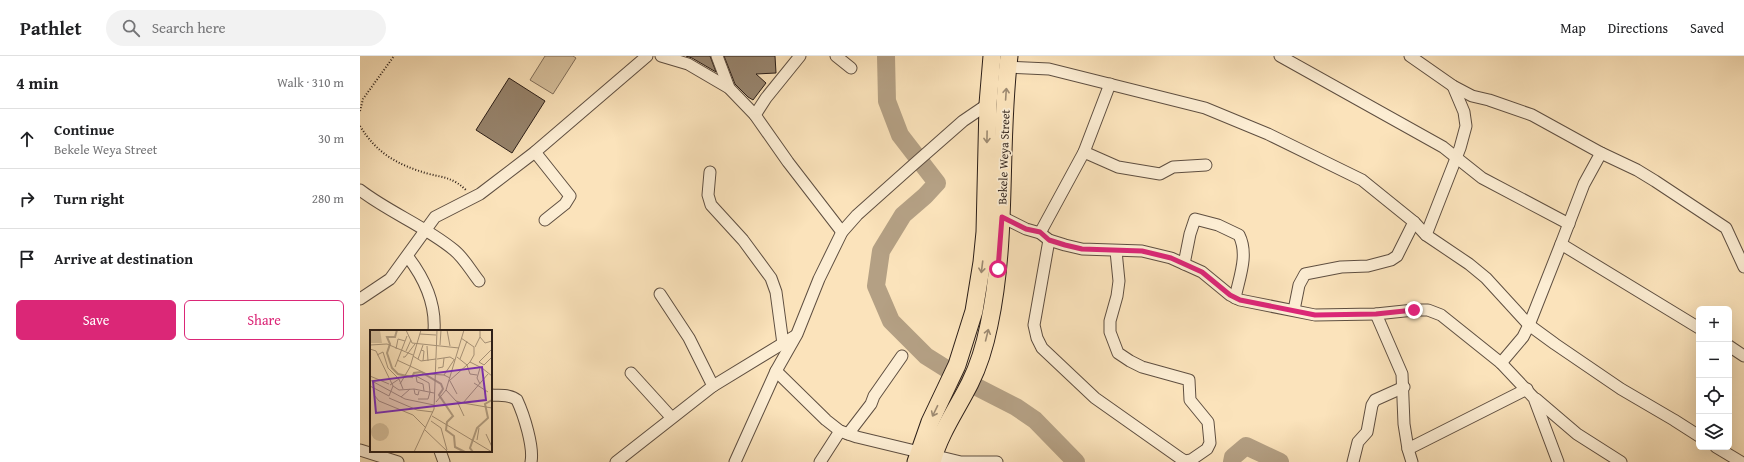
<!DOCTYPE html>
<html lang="en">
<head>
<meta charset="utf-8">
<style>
  :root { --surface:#fff; --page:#f2f2f2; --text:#202124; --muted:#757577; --line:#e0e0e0; --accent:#db2777 }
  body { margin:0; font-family:"Gentium Book Plus",serif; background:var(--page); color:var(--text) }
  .controls { position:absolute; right:12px; bottom:12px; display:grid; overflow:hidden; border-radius:6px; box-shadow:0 4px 16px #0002 }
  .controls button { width:36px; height:36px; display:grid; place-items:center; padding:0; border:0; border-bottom:1px solid var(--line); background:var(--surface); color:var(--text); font:20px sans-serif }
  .stop { position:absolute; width:12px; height:12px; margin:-9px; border:3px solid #db2777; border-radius:50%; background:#fff }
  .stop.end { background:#db2777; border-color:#fff; box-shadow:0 1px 4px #0008 }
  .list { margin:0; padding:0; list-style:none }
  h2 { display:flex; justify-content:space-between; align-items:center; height:52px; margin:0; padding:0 16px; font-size:17px }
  h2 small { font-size:13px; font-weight:400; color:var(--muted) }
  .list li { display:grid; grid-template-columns:26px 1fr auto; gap:12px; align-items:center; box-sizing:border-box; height:60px; padding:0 16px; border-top:1px solid var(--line) }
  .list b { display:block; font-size:15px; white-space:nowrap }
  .list p { margin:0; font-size:13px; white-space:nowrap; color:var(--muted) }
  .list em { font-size:13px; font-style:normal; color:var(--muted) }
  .actions { display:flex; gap:8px; padding:12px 16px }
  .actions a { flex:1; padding:9px 0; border:1px solid var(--accent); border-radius:6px; text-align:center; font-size:14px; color:var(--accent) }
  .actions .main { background:var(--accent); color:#fff }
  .icon { flex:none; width:22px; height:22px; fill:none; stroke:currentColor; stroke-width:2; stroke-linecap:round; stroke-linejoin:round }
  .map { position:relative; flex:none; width:1384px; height:406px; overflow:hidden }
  header { display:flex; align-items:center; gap:24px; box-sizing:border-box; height:56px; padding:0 20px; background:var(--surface); border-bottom:1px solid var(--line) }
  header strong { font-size:19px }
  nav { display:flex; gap:22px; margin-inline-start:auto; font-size:14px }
  .search { width:280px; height:36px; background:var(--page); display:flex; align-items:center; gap:10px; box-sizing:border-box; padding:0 14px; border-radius:22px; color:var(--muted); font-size:15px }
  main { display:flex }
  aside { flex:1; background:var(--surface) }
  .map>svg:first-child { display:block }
</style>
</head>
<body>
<header>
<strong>Pathlet</strong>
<div class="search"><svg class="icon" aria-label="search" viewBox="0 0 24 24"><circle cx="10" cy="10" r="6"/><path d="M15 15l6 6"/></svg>Search here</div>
<nav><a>Map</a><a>Directions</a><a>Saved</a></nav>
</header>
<main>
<aside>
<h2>4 min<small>Walk · 310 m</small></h2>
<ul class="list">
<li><svg class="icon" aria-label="ahead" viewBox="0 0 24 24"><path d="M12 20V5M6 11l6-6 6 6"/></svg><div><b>Continue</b><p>Bekele Weya Street</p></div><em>30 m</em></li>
<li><svg class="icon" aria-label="right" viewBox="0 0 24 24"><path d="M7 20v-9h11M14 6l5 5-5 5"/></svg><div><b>Turn right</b></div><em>280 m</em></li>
<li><svg class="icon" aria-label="arrive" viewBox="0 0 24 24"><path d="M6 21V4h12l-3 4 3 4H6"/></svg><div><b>Arrive at destination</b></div></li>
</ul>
<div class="actions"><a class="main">Save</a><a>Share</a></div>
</aside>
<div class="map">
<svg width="1384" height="406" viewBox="0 0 1384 406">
  <rect width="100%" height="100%" fill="#fbe3bb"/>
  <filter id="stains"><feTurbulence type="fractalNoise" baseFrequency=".005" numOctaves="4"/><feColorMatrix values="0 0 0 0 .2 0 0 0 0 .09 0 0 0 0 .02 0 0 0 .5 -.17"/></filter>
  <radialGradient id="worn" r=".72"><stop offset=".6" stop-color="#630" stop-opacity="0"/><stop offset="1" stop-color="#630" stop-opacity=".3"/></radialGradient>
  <path fill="#d8c29f" stroke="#82705c" d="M185,0h28l3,2 -23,36 -23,-14z"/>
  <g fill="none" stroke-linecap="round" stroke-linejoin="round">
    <g stroke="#b4a084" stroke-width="18">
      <path d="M526,0l1,45 13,34 37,48 -12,13 -22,19 -22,36 -5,35 15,35 35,35 43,27 47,24 19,13 41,42"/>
      <path d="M872,406l1,-5 13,-11 34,16"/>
    </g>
  </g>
  <g fill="#97846d" stroke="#2b1e18">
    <path d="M326,0h24l6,16 -24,-14z"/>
    <path d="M364,0h51l1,17 -20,1 10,9 -13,17 -5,-3 -13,-13z"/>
    <path d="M149,22l36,23 -33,52 -36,-23z"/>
  </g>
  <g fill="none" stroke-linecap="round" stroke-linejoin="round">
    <defs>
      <g id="minor">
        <path d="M301,0l27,8 41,24 26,27 33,47 54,70"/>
        <path d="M357,0l12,32"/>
        <path d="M476,0l15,12"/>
        <path d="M920,0l163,91 39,31 87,46"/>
        <path d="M1050,0l43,30 19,10 17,4 43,15 69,38 36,17 18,11 71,47 18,39"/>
        <path d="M648,11l41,2 156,39 63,26 94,46 52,42 12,13 43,29 17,14 43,47 26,19 66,45 53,31 25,16"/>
        <path d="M395,59l11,-17 34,-42"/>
        <path d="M175,96l35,44 -5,8 -20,16"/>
        <path d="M724,96l26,-68"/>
        <path d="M350,116l-2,23 3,10 32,35 28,38 5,14 7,52"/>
        <path d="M0,134c30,23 65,36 94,60 10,8 17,21 25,31"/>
        <path d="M642,161l24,12 14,4 9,7 16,5 17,4 60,2 29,7 31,14 28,23 10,5 75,15 61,-1 38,-4h14l13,5 60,48 33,35 24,64"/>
        <path d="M680,177l44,-81 34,15 42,7 13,-7 33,-2"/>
        <path d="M1066,179l34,-87 6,-22 -2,-14 -11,-26"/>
        <path d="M689,184l-15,85 3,13 5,10 53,50 85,60 5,3 6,-1 16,-11 3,-6 -2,-21 -18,-22 -1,-20 -47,-13 -12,-6 -12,-8 -8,-21v-11l7,-25 2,-15 -3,-30"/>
        <path d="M1201,188l23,-60 17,-31"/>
        <path d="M48,201c16,21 28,46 26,74"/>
        <path d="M824,208l6,-30 5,-15 23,6 21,10c10,20 0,43 -4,63"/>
        <path d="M300,238l29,44 24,48"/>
        <path d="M0,243l30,-20 45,-62 45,-23 55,-42 112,-96"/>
        <path d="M934,254l5,-25 6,-11 36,-7 27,-1 23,-6 6,-4 17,-34"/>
        <path d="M1016,258l26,60 2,50 4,25 119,-60"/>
        <path d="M1369,290l15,10"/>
        <path d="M1141,307l22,-26 6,-12 32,-81 138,84"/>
        <path d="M416,315l50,49 14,11 17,6 104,25h36"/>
        <path d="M271,317l40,44"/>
        <path d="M131,339c9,1 19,-1 26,5 7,15 17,47 14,62"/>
        <path d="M1176,343l41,35 44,28"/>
        <path d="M488,378l23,-30 3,-8 28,-40"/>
        <path d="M1356,391l25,15"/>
        <path d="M1048,393l4,13"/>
        <path d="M0,394l38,12"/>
        <path d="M80,395l4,11"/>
        <path d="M256,406l97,-76 82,-50"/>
        <path d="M375,406l41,-91 21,-37 22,-55 23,-47 15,-17 56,-50 50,-44 25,-17"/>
        <path d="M460,406l20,-31"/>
        <path d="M993,406l5,-20 9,-10 5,-27 3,-5 29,-13"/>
      </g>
      <g id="primary">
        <path d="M556,406l14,-40 27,-57 17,-54 8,-49 3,-30 3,-128 4,-48"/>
        <path d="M572,406c7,-28 25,-53 38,-79 9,-18 15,-38 19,-58 19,-89 9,-180 20,-269"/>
      </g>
    </defs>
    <use href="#minor" stroke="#5f4f41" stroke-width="13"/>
    <use href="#primary" stroke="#2b1e18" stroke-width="19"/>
    <g stroke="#2b1e18" stroke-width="2" stroke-dasharray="1 2" stroke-linecap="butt">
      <path d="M0,55l3,-12 31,-43"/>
      <path d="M0,70c17,28 38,39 69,48 17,4 24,4 37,16"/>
    </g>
    <use href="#minor" stroke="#fcedd3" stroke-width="11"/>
    <use href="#primary" stroke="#fbe3bb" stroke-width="17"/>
  </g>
  <defs><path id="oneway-shaft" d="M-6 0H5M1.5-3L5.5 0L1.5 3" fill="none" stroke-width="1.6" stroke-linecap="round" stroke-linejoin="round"/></defs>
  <g stroke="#9d8a72">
    <use href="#oneway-shaft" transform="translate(646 38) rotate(-86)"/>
    <use href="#oneway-shaft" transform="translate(627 81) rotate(91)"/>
    <use href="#oneway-shaft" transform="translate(622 211) rotate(97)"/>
    <use href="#oneway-shaft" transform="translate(627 279) rotate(-76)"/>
    <use href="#oneway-shaft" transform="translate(575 355) rotate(116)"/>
  </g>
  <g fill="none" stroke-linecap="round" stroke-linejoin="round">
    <path stroke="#db2777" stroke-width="5" d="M638,213l4,-52 24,12 14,3 9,8 16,5 17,4 60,2 29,7 31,14 28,23 10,5 75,15 61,-1 38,-4"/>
  </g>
  <g text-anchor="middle" stroke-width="3.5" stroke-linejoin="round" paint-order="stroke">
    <g font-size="12" fill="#2b1e18" stroke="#fcedd3">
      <text transform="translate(644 101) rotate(-88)" y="4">Bekele Weya Street</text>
    </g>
  </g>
  <g transform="translate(10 274)">
    <rect width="122" height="122" fill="#fbe3bb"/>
    <path d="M0,0h10l2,13h-12zM1 102a9 9 0 1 1 18 0a9 9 0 1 1-18 0Z" fill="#d8c29f"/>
    <path fill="none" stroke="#b4a084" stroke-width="2" d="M27,0l-2,7h-8l3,7 -3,9 5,15 6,6 14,3 2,-4 7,-1 20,12 2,5 -4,6 14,21 -6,6 -1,8 8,6 1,11 10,5M103,122l-3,-4 7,-20 11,-10 -3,-14 7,-4"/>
    <path fill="none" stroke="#a8947a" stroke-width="1" d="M36,0l6,13 47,5M77,0l3,16M50,4l16,1M110,7l5,6 7,-2M91,8l13,9v8l-4,7M0,15l17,-1 26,11M70,15l1,-15M57,16l1,15M105,17l5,-10v-6M0,19l6,2 17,35 6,4 15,-1 20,4M26,19l2,-10 7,2M122,19l-13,13 5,3 8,-8M51,20l3,1 -1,10M36,21l5,-11M7,25l6,-3 5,16 11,11M43,26l8,5 15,-2M33,27h2l10,-13M87,27l10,8 3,-3 12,6 10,8M48,29l5,-14M67,29l13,-2 5,3M90,29l7,-18M27,30l30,14 17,1 6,3M25,37l12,-31M68,38l5,-1 1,-9M110,38l-3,10 3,6M74,45l10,-15M0,46l19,8M0,50l35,19 29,6M79,51l18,-16 3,9 7,1M80,51l7,13M104,53l14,9M30,54l10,-17 11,-37M20,55l9,-6 4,10M0,56l19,10 4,-10M44,59l1,5 3,1 1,-4M76,60l10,11 7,2 25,-29M54,61l-1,-7 -6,-2 -1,-6 13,7 1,9M4,65l5,6 34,14 13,13M31,67l9,-8M19,68l28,12 16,2M48,69h10l2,-7M87,71l7,15M66,72l10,-12 18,-60M93,73l29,5M62,86l60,36M61,91l10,7 6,22M55,100l23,22M116,104l6,13M107,110l2,-12M44,122l20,-43 3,-79"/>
    <path fill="#7b2cbf" fill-opacity="0.15" stroke="#7b2cbf" stroke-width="2" d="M112,37l4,33 -110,13 -3,-32z"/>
    <rect width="122" height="122" fill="none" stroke="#2b1e18" stroke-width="2"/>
  </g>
  <rect width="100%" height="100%" filter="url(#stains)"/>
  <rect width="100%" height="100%" fill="url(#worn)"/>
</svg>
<div class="controls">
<button>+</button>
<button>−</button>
<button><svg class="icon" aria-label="locate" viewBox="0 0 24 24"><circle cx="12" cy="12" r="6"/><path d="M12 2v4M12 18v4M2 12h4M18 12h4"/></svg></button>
<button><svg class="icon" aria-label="layers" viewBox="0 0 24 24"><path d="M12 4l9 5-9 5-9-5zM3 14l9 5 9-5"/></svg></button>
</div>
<div class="stop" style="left:638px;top:213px"></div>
<div class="stop end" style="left:1054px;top:254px"></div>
</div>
</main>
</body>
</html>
